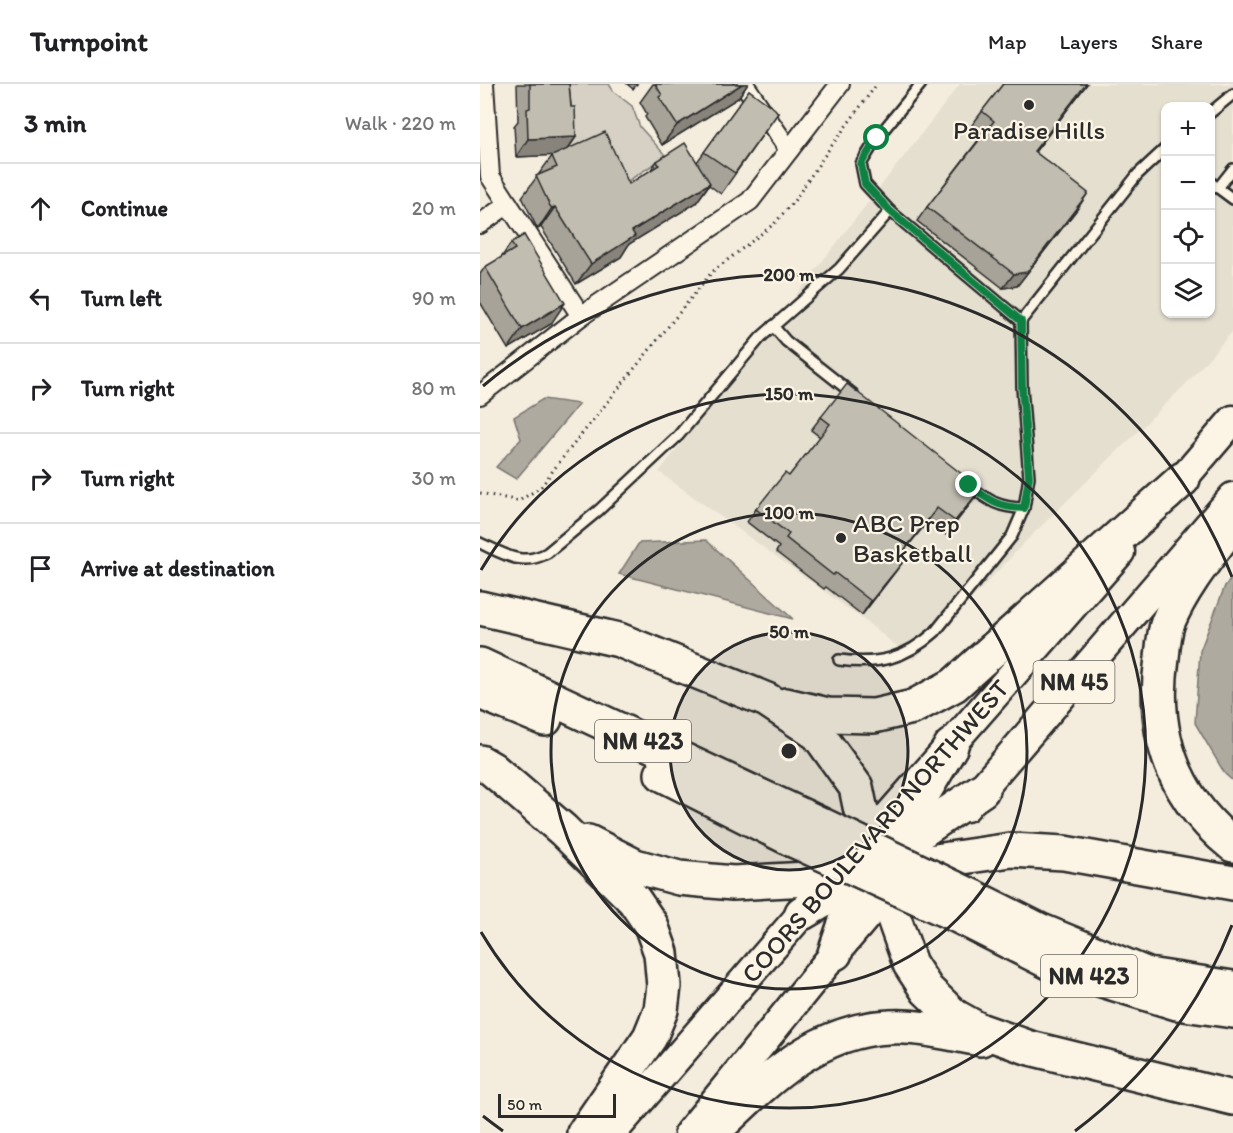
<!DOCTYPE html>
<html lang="en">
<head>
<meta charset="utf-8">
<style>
  :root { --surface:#fff; --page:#f6f6f6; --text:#202124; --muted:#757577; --line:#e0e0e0 }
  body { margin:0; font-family:Itim,sans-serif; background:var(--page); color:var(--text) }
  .controls { position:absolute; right:18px; top:18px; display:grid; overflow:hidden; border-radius:12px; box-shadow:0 2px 4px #0004 }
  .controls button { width:54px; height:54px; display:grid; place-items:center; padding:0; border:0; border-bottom:2px solid var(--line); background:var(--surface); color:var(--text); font:30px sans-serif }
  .scale { position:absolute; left:18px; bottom:15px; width:118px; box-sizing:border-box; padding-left:6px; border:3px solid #2b2b2b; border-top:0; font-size:16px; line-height:21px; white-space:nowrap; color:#2b2b2b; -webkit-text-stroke:4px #fcf5e5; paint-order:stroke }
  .stop { position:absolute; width:18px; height:18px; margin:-14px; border:4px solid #0b8043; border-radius:50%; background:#fff }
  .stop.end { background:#0b8043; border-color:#fff; box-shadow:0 2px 6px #0008 }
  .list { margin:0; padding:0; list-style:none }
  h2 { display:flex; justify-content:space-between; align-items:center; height:78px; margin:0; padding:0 24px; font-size:26px }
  h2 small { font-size:20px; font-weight:400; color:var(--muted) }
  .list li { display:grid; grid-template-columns:39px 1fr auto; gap:18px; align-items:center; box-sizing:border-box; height:90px; padding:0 24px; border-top:2px solid var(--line) }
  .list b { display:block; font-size:22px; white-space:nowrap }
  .list em { font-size:20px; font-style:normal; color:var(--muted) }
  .icon { flex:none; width:33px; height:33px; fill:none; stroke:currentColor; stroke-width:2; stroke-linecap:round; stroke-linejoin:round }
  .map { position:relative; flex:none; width:753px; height:1049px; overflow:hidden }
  header { display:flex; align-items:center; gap:36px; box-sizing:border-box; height:84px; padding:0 30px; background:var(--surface); border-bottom:2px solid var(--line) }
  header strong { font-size:28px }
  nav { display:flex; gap:33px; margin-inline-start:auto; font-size:21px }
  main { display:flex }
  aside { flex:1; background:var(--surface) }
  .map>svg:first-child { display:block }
</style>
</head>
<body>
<header>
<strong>Turnpoint</strong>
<nav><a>Map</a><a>Layers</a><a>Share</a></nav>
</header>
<main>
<aside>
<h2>3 min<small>Walk · 220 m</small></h2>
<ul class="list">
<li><svg class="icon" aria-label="ahead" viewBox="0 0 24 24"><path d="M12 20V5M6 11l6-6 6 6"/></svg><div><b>Continue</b></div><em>20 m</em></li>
<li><svg class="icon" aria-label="left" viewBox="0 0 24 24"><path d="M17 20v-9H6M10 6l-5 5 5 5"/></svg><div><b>Turn left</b></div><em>90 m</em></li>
<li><svg class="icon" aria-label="right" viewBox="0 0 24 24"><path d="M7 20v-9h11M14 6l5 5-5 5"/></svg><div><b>Turn right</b></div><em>80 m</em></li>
<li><svg class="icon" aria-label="right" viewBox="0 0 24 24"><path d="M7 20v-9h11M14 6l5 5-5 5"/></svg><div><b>Turn right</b></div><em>30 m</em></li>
<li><svg class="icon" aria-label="arrive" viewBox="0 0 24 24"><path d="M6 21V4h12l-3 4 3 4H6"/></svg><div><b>Arrive at destination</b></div></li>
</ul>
</aside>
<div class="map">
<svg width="753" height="1049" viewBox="0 0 753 1049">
  <rect width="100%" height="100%" fill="#f4edde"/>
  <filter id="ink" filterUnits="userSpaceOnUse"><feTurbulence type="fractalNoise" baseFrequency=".0167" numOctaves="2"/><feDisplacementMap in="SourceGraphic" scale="12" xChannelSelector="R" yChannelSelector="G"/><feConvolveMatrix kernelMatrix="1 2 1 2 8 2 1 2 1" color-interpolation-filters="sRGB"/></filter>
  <g filter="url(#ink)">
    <path fill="#e5dfd0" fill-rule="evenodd" d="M480,0h273v247l-50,56 -158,155 -111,118 -46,-37 -209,-151zM686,22h44v208h-44z"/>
    <path fill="#d6d1c4" stroke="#807e78" stroke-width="1.5" d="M75,0h54l5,8 18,14 8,21 26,29 -53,35 -53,-39z"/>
    <g fill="#afaaa0" stroke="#7a7771" stroke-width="1.5">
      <path d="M63,315l36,5 -63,75 -20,-12 25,-28 -7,-22z"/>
      <path d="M226,456l87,79 -174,-45 20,-31z"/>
      <path d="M753,493v204l-8,-7 -30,-51 5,-72 25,-65z"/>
    </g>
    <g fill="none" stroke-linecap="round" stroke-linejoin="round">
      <defs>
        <g id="lane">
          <path d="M441,0l-44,54 -16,26 4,20 25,27 131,110"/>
          <path d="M730,29l23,-19"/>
          <path d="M730,98l23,17"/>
          <path d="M738,104l15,-19"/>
          <path d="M293,242l13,15 67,53"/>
          <path d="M490,402c19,15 29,22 54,22"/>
          <path d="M0,459c24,11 42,24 67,10l52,-43 79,-74 83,-99 78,-68 51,-58"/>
          <path d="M359,576c39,5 66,-1 96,-28l77,-96 12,-28 5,-31 -7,-90 -1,-66 117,-147 28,-26"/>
        </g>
        <g id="street">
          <path d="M264,0l45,66"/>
          <path d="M0,140l28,-20"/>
          <path d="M101,232l169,-115 90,-117"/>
          <path d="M0,311l101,-79 -91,-140 -6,-92"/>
        </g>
        <g id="primary">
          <path d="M688,412l65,-76"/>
          <path d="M486,723l267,-310"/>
          <path d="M376,769l264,-301"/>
          <path d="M132,1049l205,-237"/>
          <path d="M209,1049l146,-180 62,-73"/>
        </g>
        <g id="highway">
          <path d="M753,439c-23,31 -50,63 -65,99 -4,11 -5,25 -6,36 -11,76 11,139 71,187"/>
          <path d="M0,524l139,32 148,60 51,34 38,53 11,53 -3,28 -29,85"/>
          <path d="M0,581l325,152"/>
          <path d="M0,608l65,27"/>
          <path d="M306,621l42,10 46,1 39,-9 41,-22 229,-206"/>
          <path d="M471,662l-36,61 -30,86 25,71 17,26 27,26 25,14 51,18 203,50"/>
          <path d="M0,678l12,7 71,61 71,70 17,25 10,28 3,33 -3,24 -11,27 -66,96"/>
          <path d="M182,690l131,66"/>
          <path d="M108,758l47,24 44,12 54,5 75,-4 27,-3 29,-8 18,-8 19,-15 81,-55"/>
          <path d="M493,813l66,33 109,45 85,13"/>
          <path d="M322,829l58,-34 34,-12 117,-17 53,3 169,30"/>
          <path d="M474,830l103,52 120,37 56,8"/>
          <path d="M232,1049c51,-49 102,-103 177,-106 31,-2 62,7 92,12"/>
        </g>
      </defs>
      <use href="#lane" stroke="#2b2b2b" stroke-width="14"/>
      <use href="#street" stroke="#2b2b2b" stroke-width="22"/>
      <use href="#primary" stroke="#2b2b2b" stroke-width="33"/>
      <use href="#highway" stroke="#2b2b2b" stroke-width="38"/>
      <path stroke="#2b2b2b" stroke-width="3" stroke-dasharray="1.5 4.5" stroke-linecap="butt" d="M0,409l39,8 22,-14 16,-22 155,-193 62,-48 20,-23 33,-49 50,-68"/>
      <use href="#lane" stroke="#fcf5e5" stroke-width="9"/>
      <use href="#street" stroke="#fcf5e5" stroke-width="18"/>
      <use href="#primary" stroke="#fcf5e5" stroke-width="28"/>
      <use href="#highway" stroke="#fcf5e5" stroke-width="33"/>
      <defs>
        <g id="highway-bridge">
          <path d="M325,733l168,80"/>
          <path d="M313,756l161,74"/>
        </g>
      </defs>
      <use href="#highway-bridge" stroke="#2b2b2b" stroke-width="38" stroke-linecap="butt"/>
      <use href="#highway-bridge" stroke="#fcf5e5" stroke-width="33"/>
    </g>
    <g fill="#a7a398" stroke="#2b2b2b" stroke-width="1.5">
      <path d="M37,0h52l2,23 5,30 -8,12 61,35 21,-13 7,-10 40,1 52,-72 29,23 -57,81 -12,-9 -13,18 -67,41 -8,13 -45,27 -35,-57 -3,2 -2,-3 -14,-29 30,-41 2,-1 -38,2 -2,-31 4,-5z"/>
      <path d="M147,0h10l-4,5z"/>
      <path d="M173,0h95l-10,14 -76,47 -17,-28 2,-3 -7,-12z"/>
      <path d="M523,0h84l-52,68 43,56 -61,78 -14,2 -86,-67 10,-14 56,-73 -11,-9z"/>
      <path d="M44,151l27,89 -43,25 -28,-47v-28l5,-7 16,-9 10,-15z"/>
      <path d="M341,333l160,72 -35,46 -18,-14 -30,37 4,5 -40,52 -36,-28 -2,2 -48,-37 3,-5 -32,-25 9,-13 33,-33 31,-39 -9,-7z"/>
    </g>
    <g fill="#88847c" stroke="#2b2b2b" stroke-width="1.5">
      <path d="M262,0h6l-10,14 -76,47 15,-20z"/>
      <path d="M606,0h1l-63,82 10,-15z"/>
      <path d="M96,53l-13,18 -47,2 12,-18z"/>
      <path d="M230,99l-14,20 -67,41 -8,13 -45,27 15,-20 41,-33z"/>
      <path d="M608,109l-10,15 -61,78 -14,2 11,-14z"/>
      <path d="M75,123l-14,20 -3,2 14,-21z"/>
      <path d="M85,219l-14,21 -43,25 14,-20z"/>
      <path d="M501,405l-9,13 -26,33 9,-14z"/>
      <path d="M457,424l-9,13 -40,50 10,-13z"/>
      <path d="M422,479l-40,52 9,-14z"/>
    </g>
    <g fill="#c2bdb1" stroke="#2b2b2b" stroke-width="1.5">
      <path d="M50,0h39l2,23h4l1,30 -48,2 -1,-30 3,-1z"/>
      <path d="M175,0h87l-65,41 -18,-28 3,-2z"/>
      <path d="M523,0h83l-52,67 54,42 -61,79 -13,2 -87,-67 67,-86 -12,-10z"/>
      <path d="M269,6l26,19 3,4 -43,60 -31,-21z"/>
      <path d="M125,48l24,52 30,-19 -2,-4 28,-18 25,40 -78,48 3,5 -44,28 -36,-57 -3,1 -2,-2 -14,-30 21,-9 -5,-11z"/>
      <path d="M44,151l41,68 -43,26 -37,-62 30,-18 -4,-6z"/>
      <path d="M367,300l134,105 -26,32 -18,-13 -39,50 4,5 -31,38 -36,-28 -2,2 -47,-37 3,-4 -33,-25 29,-36 4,3 41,-52 -9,-7z"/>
    </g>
  </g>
  <g fill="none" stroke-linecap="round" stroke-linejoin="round" filter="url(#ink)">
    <path stroke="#0b8043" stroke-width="8" d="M397,54l-16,26 4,20 25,27 131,110 1,66 7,90 -5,31c-26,0 -36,-8 -55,-23"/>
  </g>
  <circle cx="309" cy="667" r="119" fill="#2b2b2b" fill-opacity=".12"/>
  <g fill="none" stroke="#2b2b2b" stroke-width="3">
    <circle cx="309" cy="667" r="119"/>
    <circle cx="309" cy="667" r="238"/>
    <path d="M1 486A357 357 0 1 1 1 848"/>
    <path d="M752 841A476 476 0 0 1 595 1047M23 1047A476 476 0 0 1 3 1032M3 302A476 476 0 0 1 752 493"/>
  </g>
  <g fill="#2b2b2b" stroke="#fcf5e5" stroke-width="2">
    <circle cx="549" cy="21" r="6"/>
    <circle cx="361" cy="454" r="6"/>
  </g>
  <g text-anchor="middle" stroke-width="4.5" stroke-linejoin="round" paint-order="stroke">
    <g fill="#fcf5e5" stroke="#6a6863" stroke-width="1.5">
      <rect x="553.5" y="577" width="81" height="42" rx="4.5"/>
      <rect x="115" y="636" width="96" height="42" rx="4.5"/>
      <rect x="561" y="871" width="96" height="42" rx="4.5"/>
    </g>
    <g font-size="24" font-weight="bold" fill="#2b2b2b">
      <text x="594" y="606">NM 45</text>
      <text x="163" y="665">NM 423</text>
      <text x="609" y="900">NM 423</text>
    </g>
    <g font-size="26" fill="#2b2b2b" stroke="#fcf5e5">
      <text x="549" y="55">Paradise Hills</text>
      <text x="373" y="448" text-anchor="start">ABC Prep<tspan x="373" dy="30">Basketball</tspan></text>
    </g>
    <g font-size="26" fill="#2b2b2b" stroke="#fcf5e5">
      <text transform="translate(395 747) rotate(-49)" y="9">COORS BOULEVARD NORTHWEST</text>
    </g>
  </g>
  <circle cx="309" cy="667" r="9" fill="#2b2b2b" stroke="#fcf5e5" stroke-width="3"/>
  <g font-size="18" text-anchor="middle" font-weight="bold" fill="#2b2b2b" stroke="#fcf5e5" stroke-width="4.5" stroke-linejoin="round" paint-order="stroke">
    <text x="309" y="197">200 m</text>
    <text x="309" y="316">150 m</text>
    <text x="309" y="435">100 m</text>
    <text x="309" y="554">50 m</text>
  </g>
</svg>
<div class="controls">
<button>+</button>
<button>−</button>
<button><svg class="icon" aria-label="locate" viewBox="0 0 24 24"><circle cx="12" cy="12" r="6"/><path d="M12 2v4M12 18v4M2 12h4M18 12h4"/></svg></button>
<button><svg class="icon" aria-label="layers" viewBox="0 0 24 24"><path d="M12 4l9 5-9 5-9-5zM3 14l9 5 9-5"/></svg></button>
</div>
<div class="scale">50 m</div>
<div class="stop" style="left:397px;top:54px"></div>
<div class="stop end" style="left:489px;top:401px"></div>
</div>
</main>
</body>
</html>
